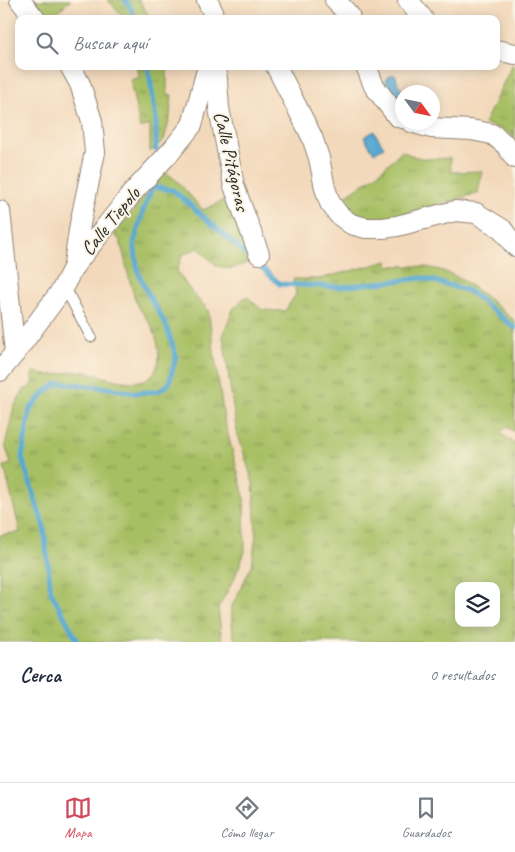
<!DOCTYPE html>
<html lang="es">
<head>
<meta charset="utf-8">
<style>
  :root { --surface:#fff; --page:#f2f2f3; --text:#1f2937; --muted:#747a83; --line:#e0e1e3; --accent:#d1495b }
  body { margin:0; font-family:Caveat,sans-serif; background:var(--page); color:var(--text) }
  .controls { position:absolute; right:15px; bottom:15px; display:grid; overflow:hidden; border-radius:10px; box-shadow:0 2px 12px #0003 }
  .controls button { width:45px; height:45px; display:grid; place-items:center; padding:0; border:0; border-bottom:1px solid var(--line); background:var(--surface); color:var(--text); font:25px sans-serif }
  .compass { position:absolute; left:395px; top:85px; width:45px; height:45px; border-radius:50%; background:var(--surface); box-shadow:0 2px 12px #0003; rotate:123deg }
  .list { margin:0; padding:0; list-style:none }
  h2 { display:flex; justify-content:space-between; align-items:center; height:65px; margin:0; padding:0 20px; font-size:21px }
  h2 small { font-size:16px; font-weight:400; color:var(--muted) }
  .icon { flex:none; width:28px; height:28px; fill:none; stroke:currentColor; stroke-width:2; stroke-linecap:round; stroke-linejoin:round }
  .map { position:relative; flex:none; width:515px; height:642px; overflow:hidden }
  .search { position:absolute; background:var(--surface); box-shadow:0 2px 12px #0003; left:15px; right:15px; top:15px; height:55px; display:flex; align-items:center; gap:12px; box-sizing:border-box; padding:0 18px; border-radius:10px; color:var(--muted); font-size:19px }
  .sheet { height:140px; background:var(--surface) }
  nav { display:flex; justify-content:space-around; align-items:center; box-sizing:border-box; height:70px; border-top:1px solid var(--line); background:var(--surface); font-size:14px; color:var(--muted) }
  nav a { display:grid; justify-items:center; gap:2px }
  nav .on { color:var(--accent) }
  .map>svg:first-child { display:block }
</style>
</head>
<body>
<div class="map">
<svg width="515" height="642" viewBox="0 0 515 642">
  <defs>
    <pattern id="grass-tufts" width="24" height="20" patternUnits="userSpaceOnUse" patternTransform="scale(1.25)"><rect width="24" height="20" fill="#a7bf64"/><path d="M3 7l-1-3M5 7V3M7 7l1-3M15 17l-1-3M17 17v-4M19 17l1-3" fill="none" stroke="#889b53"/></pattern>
  </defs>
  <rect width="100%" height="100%" fill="#fcf5e5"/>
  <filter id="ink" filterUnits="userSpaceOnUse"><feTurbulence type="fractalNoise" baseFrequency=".02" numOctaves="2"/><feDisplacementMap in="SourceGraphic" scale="10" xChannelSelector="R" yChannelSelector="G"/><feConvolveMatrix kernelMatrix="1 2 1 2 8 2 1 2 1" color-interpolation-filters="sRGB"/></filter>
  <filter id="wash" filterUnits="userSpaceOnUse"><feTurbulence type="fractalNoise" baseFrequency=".0096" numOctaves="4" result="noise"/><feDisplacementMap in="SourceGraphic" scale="20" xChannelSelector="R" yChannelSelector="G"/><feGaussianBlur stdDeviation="1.12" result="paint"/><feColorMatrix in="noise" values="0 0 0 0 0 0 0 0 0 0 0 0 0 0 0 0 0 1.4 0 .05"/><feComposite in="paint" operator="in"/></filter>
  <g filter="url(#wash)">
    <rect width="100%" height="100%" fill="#f3d9bb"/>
    <g fill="url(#grass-tufts)" stroke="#697548" fill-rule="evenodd">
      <path d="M33,0h38l-23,19z"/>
      <path d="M108,0h31l12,19h-26z"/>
      <path d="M512,65l3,2v72c-8,-10 -20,-12 -31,-15z"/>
      <path d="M136,66h31v28l5,1 -2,22 -6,23 -14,12v-27l-10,3 -10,-48 10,-3z"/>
      <path d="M402,151c19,10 28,8 48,7l1,14 31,-1 -4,22 -80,23c-21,4 -45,2 -60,-15l38,-26z"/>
      <path d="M164,171l12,9 27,30 30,-14 21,64 -23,9 -14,-3 -19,-18 -16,7 -5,16 15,22 16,16 16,110 20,77 1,56 -11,27 -16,29 4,34h-222v-107l20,-3 -16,-66 7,-2 -6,-19 9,-38 10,-18h4l6,-9 -3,-3 3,-6c4,2 7,4 11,4 13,1 29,-6 41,-3 15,4 29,9 45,10 31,0 32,-27 23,-50 -4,-12 -15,-21 -19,-33 -6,-19 -10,-39 -15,-59l-6,-5z"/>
      <path d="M388,261v5c14,0 29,-1 43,2 34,6 58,33 84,53v111l-8,-5 -7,6 15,11v198h-278l-4,-7 -2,-27 21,-43 4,-31 -3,-51 -17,-55 -13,-92 10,-27 13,-13 16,14 23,1 11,-17 -3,-15h26zM459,586h37v37h-37z"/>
    </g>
    <g fill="#56a8d1" stroke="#406a7e">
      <path d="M393,74l3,2 2,8 6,8h-2v7l-2,3 -6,-7 -8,-13 1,-4z"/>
      <path d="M374,131l10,16 -10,6 -10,-16z"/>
    </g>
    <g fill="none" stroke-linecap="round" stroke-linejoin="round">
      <g stroke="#56a8d1" stroke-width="5">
        <path d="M125,0l4,5 6,14"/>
        <path d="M148,66l8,52v32"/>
        <path d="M153,187l20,3 107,94 59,3 84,-9 46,13 46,37"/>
        <path d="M78,642l-27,-50 -7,-65 -22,-69 8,-49 16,-18 13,-8 50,5 26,5 24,-2 10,-7 7,-28 -10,-31 -18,-31 -10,-22 -4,-29 9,-32 11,-28"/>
      </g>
    </g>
  </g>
  <g filter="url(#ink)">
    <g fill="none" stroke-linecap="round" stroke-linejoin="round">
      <defs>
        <path id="lane" d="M64,286l27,51"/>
        <g id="street">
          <path d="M20,0l15,19"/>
          <path d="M207,0l5,10 1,9"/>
          <path d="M335,0l14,15 1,4"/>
          <path d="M408,0l15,19"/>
          <path d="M496,50l19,4"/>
          <path d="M70,66l10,18 12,37 3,31 -15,72 -6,40"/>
          <path d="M216,66l3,42 15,78 25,68"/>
          <path d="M276,66l36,71 7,21 6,30 5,15 9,12 12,9 15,4h17l14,-2 58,-15 21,2 26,16 13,17"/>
          <path d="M366,66l8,20 23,30 5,2"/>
          <path d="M411,122l20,6 40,2 21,4 14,11 9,13"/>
          <path d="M0,211l15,142"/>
          <path d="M0,371l15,-18 46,-62 13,-25 60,-75 38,-41 20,-25 16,-59"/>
        </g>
      </defs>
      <use href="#lane" stroke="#8f8273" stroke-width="12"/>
      <use href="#street" stroke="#8f8273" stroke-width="22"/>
      <use href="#lane" stroke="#fff" stroke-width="10"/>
      <use href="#street" stroke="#fff" stroke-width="20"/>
    </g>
  </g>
  <g text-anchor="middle" stroke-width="4" stroke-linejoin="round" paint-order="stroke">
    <g font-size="20" fill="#2b2b2b" stroke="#fcf5e5">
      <text transform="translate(232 161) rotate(77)" y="7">Calle Pitágoras</text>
      <text transform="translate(110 221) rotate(-51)" y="7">Calle Tiepolo</text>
    </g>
  </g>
</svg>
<div class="controls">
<button><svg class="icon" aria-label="layers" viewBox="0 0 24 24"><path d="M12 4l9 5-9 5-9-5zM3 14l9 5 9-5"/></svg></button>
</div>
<svg class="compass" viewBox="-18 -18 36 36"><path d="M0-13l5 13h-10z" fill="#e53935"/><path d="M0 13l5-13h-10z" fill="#747a83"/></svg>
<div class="search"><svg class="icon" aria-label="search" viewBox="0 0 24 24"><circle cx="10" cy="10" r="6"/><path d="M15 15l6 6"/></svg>Buscar aquí</div>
</div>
<section class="sheet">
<h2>Cerca<small>0 resultados</small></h2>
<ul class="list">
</ul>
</section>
<nav>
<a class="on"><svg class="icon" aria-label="map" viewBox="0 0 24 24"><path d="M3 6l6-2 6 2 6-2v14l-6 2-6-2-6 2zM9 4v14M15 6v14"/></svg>Mapa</a>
<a><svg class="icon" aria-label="directions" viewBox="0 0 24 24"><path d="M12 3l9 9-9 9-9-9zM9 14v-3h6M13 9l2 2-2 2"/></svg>Cómo llegar</a>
<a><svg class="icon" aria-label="saved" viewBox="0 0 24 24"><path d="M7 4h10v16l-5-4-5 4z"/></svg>Guardados</a>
</nav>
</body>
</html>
